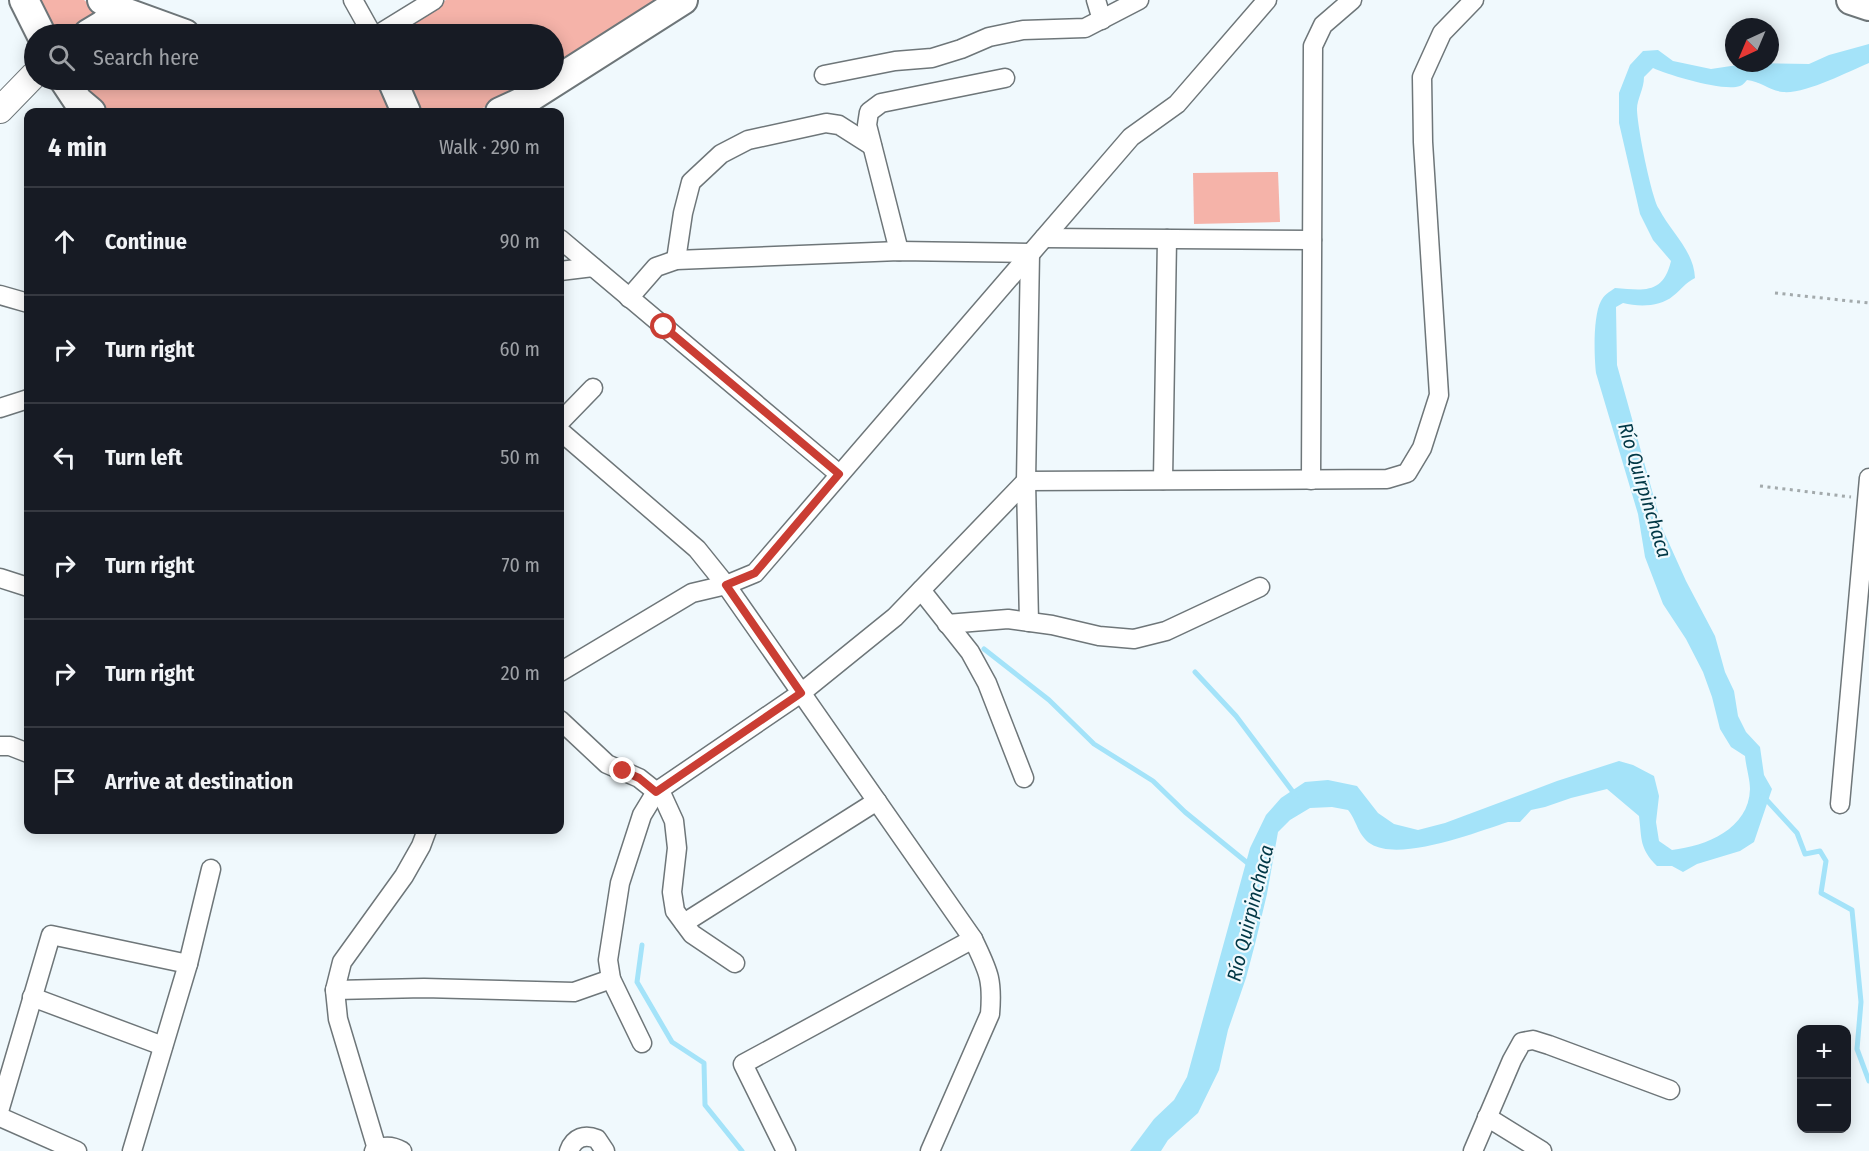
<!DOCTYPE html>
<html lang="en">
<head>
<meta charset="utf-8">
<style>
  :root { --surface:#171b24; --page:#20242c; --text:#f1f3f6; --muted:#9ea1a6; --line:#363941 }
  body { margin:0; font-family:"Fira Sans Condensed",sans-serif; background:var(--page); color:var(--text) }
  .controls { position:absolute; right:18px; bottom:18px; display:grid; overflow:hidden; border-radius:12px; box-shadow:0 3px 15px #0003 }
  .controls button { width:54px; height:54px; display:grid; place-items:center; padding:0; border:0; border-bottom:2px solid var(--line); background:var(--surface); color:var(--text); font:30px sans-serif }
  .compass { position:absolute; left:1725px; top:18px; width:54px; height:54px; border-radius:50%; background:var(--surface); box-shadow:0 3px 15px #0003; rotate:224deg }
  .stop { position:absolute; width:18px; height:18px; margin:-14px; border:4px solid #ca3d33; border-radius:50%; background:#fff }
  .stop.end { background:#ca3d33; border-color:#fff; box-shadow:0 2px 6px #0008 }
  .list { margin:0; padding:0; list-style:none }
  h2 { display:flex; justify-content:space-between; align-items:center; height:78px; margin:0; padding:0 24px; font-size:26px }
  h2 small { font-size:20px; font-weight:400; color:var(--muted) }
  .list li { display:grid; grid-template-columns:39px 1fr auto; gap:18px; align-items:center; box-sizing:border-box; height:108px; padding:0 24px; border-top:2px solid var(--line) }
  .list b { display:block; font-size:22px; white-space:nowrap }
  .list em { font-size:20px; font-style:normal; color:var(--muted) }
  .icon { flex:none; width:33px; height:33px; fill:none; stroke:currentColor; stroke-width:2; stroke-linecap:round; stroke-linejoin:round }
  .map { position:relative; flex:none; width:1869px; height:1151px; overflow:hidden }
  .search { position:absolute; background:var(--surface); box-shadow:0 3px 15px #0003; left:24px; top:24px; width:540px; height:66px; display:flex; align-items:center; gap:15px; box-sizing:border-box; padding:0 21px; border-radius:33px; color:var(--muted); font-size:22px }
  .panel { position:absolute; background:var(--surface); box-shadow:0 3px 15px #0003; left:24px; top:108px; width:540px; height:726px; border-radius:12px }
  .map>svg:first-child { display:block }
</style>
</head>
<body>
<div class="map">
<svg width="1869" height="1151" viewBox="0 0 1869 1151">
  <rect width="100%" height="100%" fill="#f0f9fd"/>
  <g fill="#f5b3a9">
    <path d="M38,0h46l15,12 -22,22h-22l-8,-19z"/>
    <path d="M446,0h221l-113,71v-37h-163z"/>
    <path d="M81,80h304l15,32h-294z"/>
    <path d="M399,80h141l-26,16 -42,16h-61z"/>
    <path d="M1278,172l2,50 -86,2 -1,-51z"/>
  </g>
  <path fill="#a4e3f9" d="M1869,44v19c-22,9 -63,31 -86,29 -13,-1 -23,-11 -36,-12 -2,2 -4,5 -7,6 -16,6 -72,-11 -87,-18l-9,9c0,12 -7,22 -7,32 0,16 14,87 22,100 12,23 35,42 36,69 -10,5 -13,11 -22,18 -13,11 -34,11 -50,7l-7,4 1,58 46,165 23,51 29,55 10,36 9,19 4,25 8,16 14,15 4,28 8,14 -18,53 -14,9 -43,13 -14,8 -11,-6h-15c-18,-18 -15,-27 -18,-50l-32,-27 -36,9 -26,9 -14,3 -11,12h-12c-31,10 -108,40 -137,22 -13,-8 -14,-23 -23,-34l-16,-3 -22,1 -20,12 -12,12 -11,62 -12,50 -9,34 -18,52 -9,40 -21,43 -30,27 -7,11h-31l24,-32 20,-19 13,-23 63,-229 16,-33 15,-17 24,-16 23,-2 29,6 21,27 16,11 24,6 27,-7 112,-42 62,-20 14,4 21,11 5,20 -3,26 3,19 13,9c34,-4 77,-21 78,-61 0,-10 -4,-22 -5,-33l-14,-9 -11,-18 -8,-32 -9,-25 -17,-33 -23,-35 -18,-47 -7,-43 -42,-141c-2,-18 -3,-57 5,-72 3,-6 8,-9 14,-13 28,2 48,7 56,-27l-18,-21 -13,-26 -21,-91v-30l11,-28 13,-14 15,-1 15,11 38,8 40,-6 58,1 20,-9z"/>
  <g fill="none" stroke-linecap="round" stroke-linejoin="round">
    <g stroke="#a4e3f9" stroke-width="5">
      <path d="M984,649l65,51 45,44 59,37 32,31 65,53"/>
      <path d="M1195,672l41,44 60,80"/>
      <path d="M1763,796l34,37 8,21 15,-3 6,10 -5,32 31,17 9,92 -4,47 12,32"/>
      <path d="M642,945l-5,37 35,60 32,21 1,42 37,46"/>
    </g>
    <defs>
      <g id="street">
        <path d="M353,0l19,34"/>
        <path d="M1096,0l6,20"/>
        <path d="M379,34l55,-34"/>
        <path d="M824,75l71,-14 37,-3 29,-9 28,-12 34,-7 62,-2 54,-28"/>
        <path d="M1044,238l268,2"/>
        <path d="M560,239l279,235"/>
        <path d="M899,251l-32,-126 2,-13 12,-9 124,-25"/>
        <path d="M676,260l7,-47 8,-31 30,-28 27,-14 78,-17 13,2 33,21"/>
        <path d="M560,271l33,-4"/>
        <path d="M0,295l28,8"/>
        <path d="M629,298l27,-31 20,-7 223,-9 131,2 -4,228 361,-2 20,-6 15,-25 17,-53 -16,-253 -1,-65 20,-44 32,-33"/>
        <path d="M0,408l28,-9"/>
        <path d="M560,422l33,-34"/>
        <path d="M560,431l137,118 29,36 247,354c15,32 20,39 17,75l-60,137"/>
        <path d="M1163,480l4,-241"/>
        <path d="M1311,480l2,-434 10,-21 29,-25"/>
        <path d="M0,578l28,9"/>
        <path d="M921,590l49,62 17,31 37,95"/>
        <path d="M947,624l61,-5 44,6 47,11 35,3 32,-8 94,-44"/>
        <path d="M560,672l132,-79 34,-8 29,-12 376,-436 46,-33 90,-104"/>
        <path d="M560,720l47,44 32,14 24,19 11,24 3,27 -5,44 3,19 17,23 43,29"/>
        <path d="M0,746h10l18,7"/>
        <path d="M1840,804l29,-326"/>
        <path d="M684,923l193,-122"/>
        <path d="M335,990l89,-2 150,4 37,-13"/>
        <path d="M32,997l131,49"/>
        <path d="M642,1043l-31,-64 -3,-19 12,-77 22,-68 14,-23 145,-99 94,-76 131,-136 3,141"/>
        <path d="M0,1108l51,-173 137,29"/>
        <path d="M0,1117l77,34"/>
        <path d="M1487,1117l55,34"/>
        <path d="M377,1149l-39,-130 -3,-29 7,-28 62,-86 17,-30 6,-16"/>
        <path d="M132,1151l56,-187 23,-95"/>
        <path d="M374,1151c9,-6 19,-5 28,0"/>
        <path d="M569,1151c5,-14 16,-17 28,-12l8,12"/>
        <path d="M786,1151l-43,-87 230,-125"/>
        <path d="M1473,1151l39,-91 10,-18 11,-2 16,5 121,45"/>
      </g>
      <path id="secondary" d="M0,110l34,-35"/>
      <g id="primary">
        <path d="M24,0l17,34"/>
        <path d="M102,0l17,10 66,24"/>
        <path d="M1851,0l18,6"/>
        <path d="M88,34l15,-9 16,-15"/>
        <path d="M64,80l14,21 13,11"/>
        <path d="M392,80l14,32"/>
        <path d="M500,112l26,-12 157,-100"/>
      </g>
    </defs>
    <use href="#street" stroke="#6e7679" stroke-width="21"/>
    <use href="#secondary" stroke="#6e7679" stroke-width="28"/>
    <use href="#primary" stroke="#6e7679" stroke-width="32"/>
    <g stroke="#a3aaac" stroke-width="3" stroke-dasharray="3 4.5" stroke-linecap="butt">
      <path d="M1775,293l94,10"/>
      <path d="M1760,486l91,11"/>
    </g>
    <use href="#street" stroke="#fff" stroke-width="18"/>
    <use href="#secondary" stroke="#fff" stroke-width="26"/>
    <use href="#primary" stroke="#fff" stroke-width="28"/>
  </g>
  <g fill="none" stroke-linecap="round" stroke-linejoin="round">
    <path stroke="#ca3d33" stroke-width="8" d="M623,771l16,7 17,14 145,-99 -75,-108 29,-12 84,-99 -175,-147"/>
  </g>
  <g text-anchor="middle" stroke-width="4.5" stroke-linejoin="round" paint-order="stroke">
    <g font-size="20" font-style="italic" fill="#003745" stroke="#f0f9fd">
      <text transform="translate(1645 490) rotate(73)" y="7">Río Quirpinchaca</text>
      <text transform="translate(1250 913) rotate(-76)" y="7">Río Quirpinchaca</text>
    </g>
  </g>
</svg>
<div class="controls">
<button>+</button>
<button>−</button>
</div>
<svg class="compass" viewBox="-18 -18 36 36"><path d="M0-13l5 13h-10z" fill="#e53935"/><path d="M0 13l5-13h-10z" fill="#9ea1a6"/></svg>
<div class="stop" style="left:664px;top:327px"></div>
<div class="stop end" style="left:623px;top:771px"></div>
<div class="search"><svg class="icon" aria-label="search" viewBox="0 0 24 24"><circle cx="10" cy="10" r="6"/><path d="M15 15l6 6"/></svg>Search here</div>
<section class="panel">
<h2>4 min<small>Walk · 290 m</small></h2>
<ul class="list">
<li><svg class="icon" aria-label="ahead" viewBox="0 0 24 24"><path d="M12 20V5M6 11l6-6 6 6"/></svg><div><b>Continue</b></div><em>90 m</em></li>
<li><svg class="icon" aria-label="right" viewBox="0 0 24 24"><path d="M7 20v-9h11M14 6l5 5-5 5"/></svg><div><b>Turn right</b></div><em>60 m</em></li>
<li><svg class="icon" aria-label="left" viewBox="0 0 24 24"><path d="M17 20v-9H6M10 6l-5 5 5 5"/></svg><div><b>Turn left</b></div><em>50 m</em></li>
<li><svg class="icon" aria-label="right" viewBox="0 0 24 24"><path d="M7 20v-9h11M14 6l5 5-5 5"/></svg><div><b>Turn right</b></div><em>70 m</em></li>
<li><svg class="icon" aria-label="right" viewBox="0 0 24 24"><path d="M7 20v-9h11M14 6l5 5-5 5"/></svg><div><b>Turn right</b></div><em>20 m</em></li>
<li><svg class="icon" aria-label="arrive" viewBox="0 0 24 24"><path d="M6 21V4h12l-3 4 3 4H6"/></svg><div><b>Arrive at destination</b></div></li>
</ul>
</section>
</div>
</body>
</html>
